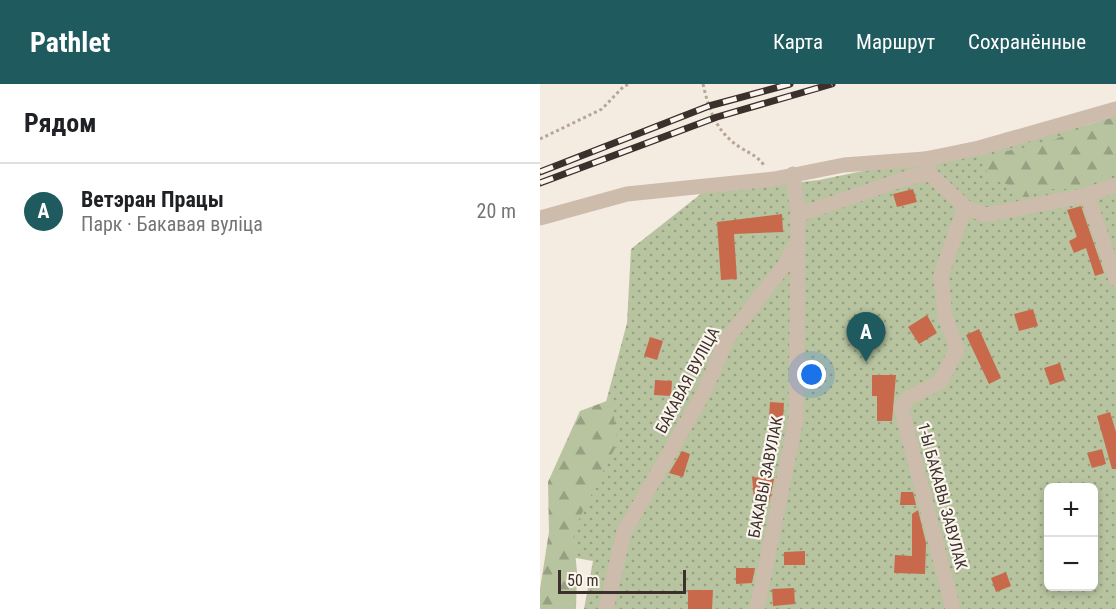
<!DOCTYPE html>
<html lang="ru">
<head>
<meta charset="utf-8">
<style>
  :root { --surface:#fff; --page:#f2f2f2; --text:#202124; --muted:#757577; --line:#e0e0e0; --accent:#1f5a5e }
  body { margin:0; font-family:"Roboto Condensed",sans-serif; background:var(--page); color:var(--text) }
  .controls { position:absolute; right:18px; bottom:18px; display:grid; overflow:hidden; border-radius:9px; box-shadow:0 3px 9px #0003 }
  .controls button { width:54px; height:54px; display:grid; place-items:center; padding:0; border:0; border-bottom:2px solid var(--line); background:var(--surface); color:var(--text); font:30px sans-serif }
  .scale { position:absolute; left:18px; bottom:15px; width:128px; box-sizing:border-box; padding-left:6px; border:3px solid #3b302b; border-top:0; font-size:16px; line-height:21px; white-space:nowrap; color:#3b302b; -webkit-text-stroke:4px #fbf5ee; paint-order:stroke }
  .you { position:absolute; left:272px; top:291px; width:21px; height:21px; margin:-15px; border:4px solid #fff; border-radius:50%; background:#1a73e8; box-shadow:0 0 0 9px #1a73e833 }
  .badge { display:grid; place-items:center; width:39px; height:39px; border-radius:50%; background:var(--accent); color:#fff; font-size:20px; font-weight:700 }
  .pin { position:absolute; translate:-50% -50px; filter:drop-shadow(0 2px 3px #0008) }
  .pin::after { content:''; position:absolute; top:32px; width:21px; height:18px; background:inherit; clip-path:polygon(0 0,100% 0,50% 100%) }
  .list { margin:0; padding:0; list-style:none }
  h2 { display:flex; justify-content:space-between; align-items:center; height:78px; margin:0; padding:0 24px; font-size:26px }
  h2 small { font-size:20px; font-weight:400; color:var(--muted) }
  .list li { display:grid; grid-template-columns:39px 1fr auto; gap:18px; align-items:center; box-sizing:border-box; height:96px; padding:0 24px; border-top:2px solid var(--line) }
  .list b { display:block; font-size:22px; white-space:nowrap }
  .list p { margin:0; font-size:20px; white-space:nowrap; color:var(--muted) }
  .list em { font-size:20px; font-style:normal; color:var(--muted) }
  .map { position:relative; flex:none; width:576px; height:525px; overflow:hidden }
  header { display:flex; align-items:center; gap:36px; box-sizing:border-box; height:84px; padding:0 30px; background:var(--accent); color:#fff }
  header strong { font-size:28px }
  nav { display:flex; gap:33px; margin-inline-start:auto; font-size:21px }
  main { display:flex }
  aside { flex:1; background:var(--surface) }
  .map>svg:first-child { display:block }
</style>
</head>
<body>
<header>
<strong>Pathlet</strong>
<nav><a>Карта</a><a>Маршрут</a><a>Сохранённые</a></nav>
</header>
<main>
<aside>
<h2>Рядом<small></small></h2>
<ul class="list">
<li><span class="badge">A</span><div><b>Ветэран Працы</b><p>Парк · Бакавая вуліца</p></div><em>20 m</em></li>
</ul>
</aside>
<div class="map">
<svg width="576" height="525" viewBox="0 0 576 525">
  <defs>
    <pattern id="green-dots" width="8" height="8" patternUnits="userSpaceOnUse" patternTransform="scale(1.5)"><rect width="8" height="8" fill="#b8c4a0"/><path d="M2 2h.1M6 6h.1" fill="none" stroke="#97a083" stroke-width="1.8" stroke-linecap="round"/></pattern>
    <pattern id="forest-firs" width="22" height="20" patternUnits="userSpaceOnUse" patternTransform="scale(1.5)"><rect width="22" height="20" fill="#b8c4a0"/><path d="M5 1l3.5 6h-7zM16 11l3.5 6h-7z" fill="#97a083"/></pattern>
  </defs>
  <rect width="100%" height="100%" fill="#f4ebe1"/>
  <path fill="url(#green-dots)" fill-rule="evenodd" d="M576,35v490h-532l9,-48 -28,-5 62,-233 4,-74 71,-56 117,-13zM508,404h46v98h-46z"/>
  <g fill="url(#forest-firs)">
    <path d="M576,32v54l-32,19h-37l-20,8 -14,-1 -4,-11 -21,-7 -4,-19c21,-11 45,-10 67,-18 24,-9 39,-19 65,-25z"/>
    <path d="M72,315l5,45 -44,87 4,41 -1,37h-36v-20l9,-57 -1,-50 32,-71z"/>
  </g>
  <g fill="#c8694b">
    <path d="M373,105l4,13 -20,5 -4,-13z"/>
    <path d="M541,122l23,67 -9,3 -9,-28 -12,5 -5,-12 8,-4 -10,-27z"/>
    <path d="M242,130l1,18 -49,2 3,45 -16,1 -4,-58z"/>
    <path d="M493,225l5,17 -19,5 -5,-17z"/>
    <path d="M387,231l10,18 -18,11 -11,-17z"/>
    <path d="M439,245l22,49 -12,6 -23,-49z"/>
    <path d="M110,253l13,4 -6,19 -13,-4z"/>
    <path d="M520,279l5,17 -15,5 -6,-17z"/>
    <path d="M332,291h24l-4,46h-15v-25h-5z"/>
    <path d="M115,296l17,1 -1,15 -17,-1z"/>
    <path d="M230,318l14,1 -1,15h-14z"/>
    <path d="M570,328l6,20v37h-4l-15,-53z"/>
    <path d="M562,365l4,15 -14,4 -5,-15z"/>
    <path d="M142,367l8,3 -7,23 -14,-4z"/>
    <path d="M212,393l22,2 -5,24 -15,-4z"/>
    <path d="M361,408h12l3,13h-16z"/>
    <path d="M378,426l8,33 -1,31 -31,-1 1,-18 17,1v-42z"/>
    <path d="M265,467v14h-21v-13z"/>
    <path d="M196,484h19l-3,15 -16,1z"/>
    <path d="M466,488l5,14 -15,6 -5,-14z"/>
    <path d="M254,504l1,16 -22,2 -1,-17z"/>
    <path d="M148,506h25l-1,19h-24z"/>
  </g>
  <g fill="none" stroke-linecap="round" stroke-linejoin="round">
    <g stroke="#b9a596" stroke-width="3" stroke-dasharray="3 3" stroke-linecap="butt">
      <path d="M163,0c6,27 14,49 38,64 10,6 16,8 23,17"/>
      <path d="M0,55l62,-30 22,-23 6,-2"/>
    </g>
    <g stroke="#cdbbac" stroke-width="15">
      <path d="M385,75l5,15 35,33 20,8 102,-20 29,-10"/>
      <path d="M547,111l29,84"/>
      <path d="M258,131l112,-38 20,-3"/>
      <path d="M0,134l87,-24 147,-15 70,-14 81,-6 54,-11 137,-39"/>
      <path d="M66,525l18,-77 80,-140 23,-53 57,-73 11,-20"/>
      <path d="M217,525l39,-190 2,-204 -5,-41"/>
      <path d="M413,525l-52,-202 7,-9 32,-16 17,-33 -12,-33 -4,-41 24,-68"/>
    </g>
    <defs>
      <g id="rail">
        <path d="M0,88l169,-66 81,-22"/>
        <path d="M0,99l177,-66 115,-33"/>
      </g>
    </defs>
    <use href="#rail" stroke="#3b302b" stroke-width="7"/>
    <use href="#rail" stroke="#fbf5ee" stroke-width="4.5" stroke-dasharray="14" stroke-linecap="butt"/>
  </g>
  <g text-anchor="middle" stroke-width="4.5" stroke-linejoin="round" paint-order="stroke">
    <g font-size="16" fill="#3b302b" stroke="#fbf5ee">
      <text transform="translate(147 296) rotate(-62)" y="6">БАКАВАЯ ВУЛІЦА</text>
      <text transform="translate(225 393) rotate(-79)" y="6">БАКАВЫ ЗАВУЛАК</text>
      <text transform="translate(403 412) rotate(75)" y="6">1-Ы БАКАВЫ ЗАВУЛАК</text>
    </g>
  </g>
</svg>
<div class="controls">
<button>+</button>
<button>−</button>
</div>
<div class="scale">50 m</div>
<div class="you"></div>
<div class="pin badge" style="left:326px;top:278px">A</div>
</div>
</main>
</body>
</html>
